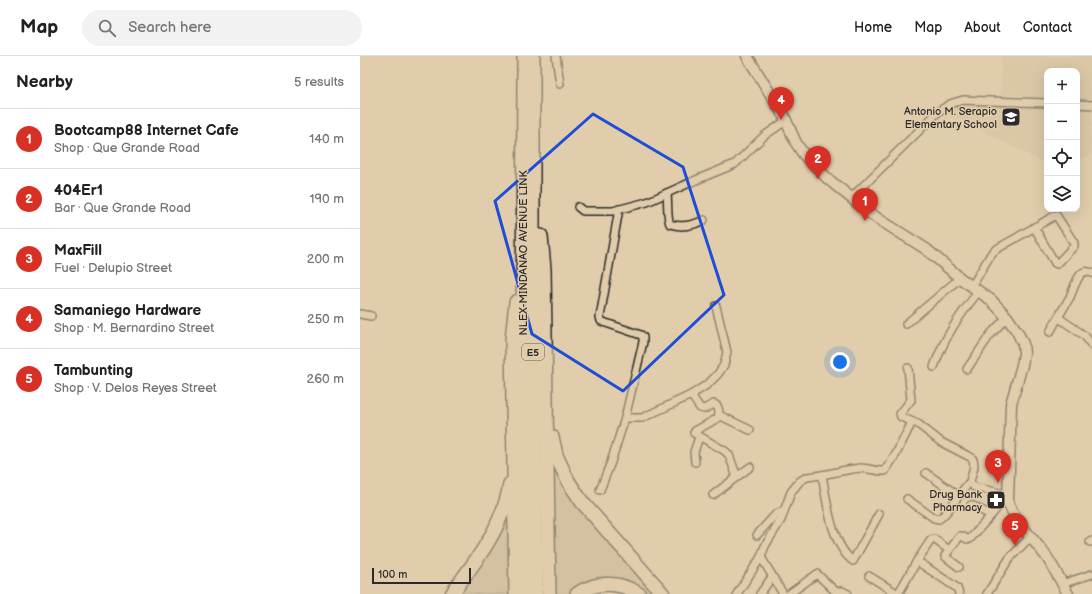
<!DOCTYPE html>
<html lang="en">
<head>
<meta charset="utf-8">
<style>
  :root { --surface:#fff; --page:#f2f2f2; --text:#202124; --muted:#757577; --line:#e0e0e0; --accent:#d93025 }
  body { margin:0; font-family:"Balsamiq Sans",sans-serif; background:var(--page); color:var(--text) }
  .controls { position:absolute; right:12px; top:12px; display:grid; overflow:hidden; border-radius:8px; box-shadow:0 4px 16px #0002 }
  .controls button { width:36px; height:36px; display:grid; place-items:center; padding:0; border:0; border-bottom:1px solid var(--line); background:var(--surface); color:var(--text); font:20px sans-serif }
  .scale { position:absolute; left:12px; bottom:10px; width:99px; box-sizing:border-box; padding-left:4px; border:2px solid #2b2b2b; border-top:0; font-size:11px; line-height:14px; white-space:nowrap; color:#2b2b2b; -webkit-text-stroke:3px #e1cdab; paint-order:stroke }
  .you { position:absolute; left:480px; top:306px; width:14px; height:14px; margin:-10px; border:3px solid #fff; border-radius:50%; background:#1a73e8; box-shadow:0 0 0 6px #1a73e833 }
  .badge { display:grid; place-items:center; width:26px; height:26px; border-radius:50%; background:var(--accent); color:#fff; font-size:13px; font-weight:700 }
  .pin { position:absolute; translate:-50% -33px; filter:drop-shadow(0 1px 2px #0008) }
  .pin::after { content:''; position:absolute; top:21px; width:14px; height:12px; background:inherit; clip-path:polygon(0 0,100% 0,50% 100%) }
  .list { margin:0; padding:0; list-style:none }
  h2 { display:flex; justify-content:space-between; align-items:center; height:52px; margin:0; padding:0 16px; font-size:17px }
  h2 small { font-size:13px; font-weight:400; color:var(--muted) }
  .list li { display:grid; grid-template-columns:26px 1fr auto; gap:12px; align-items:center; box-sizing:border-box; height:60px; padding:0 16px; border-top:1px solid var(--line) }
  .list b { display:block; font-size:15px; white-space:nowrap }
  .list p { margin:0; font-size:13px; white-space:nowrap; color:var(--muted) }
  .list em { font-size:13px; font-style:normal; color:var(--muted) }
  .icon { flex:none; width:22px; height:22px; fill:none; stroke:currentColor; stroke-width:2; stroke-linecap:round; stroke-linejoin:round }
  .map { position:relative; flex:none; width:732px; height:538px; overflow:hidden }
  header { display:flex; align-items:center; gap:24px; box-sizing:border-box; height:56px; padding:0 20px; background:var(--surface); border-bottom:1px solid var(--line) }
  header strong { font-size:19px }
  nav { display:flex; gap:22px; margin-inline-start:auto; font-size:14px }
  .search { width:280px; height:36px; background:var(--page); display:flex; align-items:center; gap:10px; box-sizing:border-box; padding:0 14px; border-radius:22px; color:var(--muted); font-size:15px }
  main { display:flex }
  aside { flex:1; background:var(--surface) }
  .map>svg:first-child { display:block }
</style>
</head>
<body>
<header>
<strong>Map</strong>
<div class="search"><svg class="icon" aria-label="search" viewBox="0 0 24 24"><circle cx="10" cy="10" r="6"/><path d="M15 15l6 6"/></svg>Search here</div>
<nav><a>Home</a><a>Map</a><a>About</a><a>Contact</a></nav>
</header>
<main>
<aside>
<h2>Nearby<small>5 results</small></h2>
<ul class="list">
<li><span class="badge">1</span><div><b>Bootcamp88 Internet Cafe</b><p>Shop · Que Grande Road</p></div><em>140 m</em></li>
<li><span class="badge">2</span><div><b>404Er1</b><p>Bar · Que Grande Road</p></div><em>190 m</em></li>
<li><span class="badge">3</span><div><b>MaxFill</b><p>Fuel · Delupio Street</p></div><em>200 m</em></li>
<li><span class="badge">4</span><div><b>Samaniego Hardware</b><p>Shop · M. Bernardino Street</p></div><em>250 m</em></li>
<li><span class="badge">5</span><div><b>Tambunting</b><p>Shop · V. Delos Reyes Street</p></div><em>260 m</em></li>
</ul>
</aside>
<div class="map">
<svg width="732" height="538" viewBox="0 0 732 538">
  <rect width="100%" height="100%" fill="#e1cdab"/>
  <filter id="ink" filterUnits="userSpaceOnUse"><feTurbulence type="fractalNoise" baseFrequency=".025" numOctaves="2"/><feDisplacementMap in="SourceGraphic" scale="8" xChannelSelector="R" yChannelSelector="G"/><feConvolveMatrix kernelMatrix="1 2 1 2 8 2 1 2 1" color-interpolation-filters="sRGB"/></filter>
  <g filter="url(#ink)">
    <g fill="#d1bfa0">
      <path d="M641,0h91v45l-15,-1v-29h-30v27l-46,-3z"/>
      <path d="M606,47l81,4v58l-99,-52 5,-5z"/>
      <path d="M717,52l15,1v45l-15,8z"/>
      <path d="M627,406l17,1 -1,26 -17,-1z"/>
    </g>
    <g fill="#c3b296" stroke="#776e60">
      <path d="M189,386l5,19 102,133h-12l-15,-9 -57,9h-20z"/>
      <path d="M153,433v105h-57z"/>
    </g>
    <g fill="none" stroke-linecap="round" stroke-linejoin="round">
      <defs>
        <g id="minor">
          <path d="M196,0l4,28"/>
          <path d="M717,48l15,1"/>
          <path d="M307,137c1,9 0,26 3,31 12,4 24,1 34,-4"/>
          <path d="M491,142l87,-86 12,-8 13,-4 84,3"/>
          <path d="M218,151l5,4h30l34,-9 49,-22 39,-16 29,-28 23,-16"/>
          <path d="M612,230l19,-32 4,-4 61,-35 18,28v3l-17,18 -2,-1 -21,-36"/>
          <path d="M0,258l11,2"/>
          <path d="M699,262l26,18 7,10"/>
          <path d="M546,268l54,-46"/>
          <path d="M690,276c7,-13 13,-23 20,-35 3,-7 6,-17 11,-23 3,-3 7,-3 11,-1"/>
          <path d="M574,311c11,-31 25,-51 45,-76"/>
          <path d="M548,312l3,32 -11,14 1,3 17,7 23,18 31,16c5,7 -1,17 -2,24l4,5 34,8"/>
          <path d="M607,313l23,-34 17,-18"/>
          <path d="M331,339l9,13 4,1 10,-5c5,2 6,9 4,14l-23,13 -1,2 31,18 4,4 8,22"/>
          <path d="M359,359l31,15"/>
          <path d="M265,362h17l49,-23 17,-11 10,-10 6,-9 3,-13 -11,-46"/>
          <path d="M335,406l-1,-10 5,-15"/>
          <path d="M566,417l33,23"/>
          <path d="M462,419c5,26 9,70 31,86l26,-47"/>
          <path d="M240,434l11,-28 14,-44 18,-76v-5l-2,-2 -35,-12 -5,-2 -1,-4 19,-108"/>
          <path d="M353,439l37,-28"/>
          <path d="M547,443l27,19 5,1c13,-9 19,-26 31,-37"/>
          <path d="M611,449l20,10"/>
          <path d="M397,479l19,-21 8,-3"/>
          <path d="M730,486l2,-1"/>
          <path d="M401,501l22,37"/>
          <path d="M557,505l40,27 2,6"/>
          <path d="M599,511l-12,-9 -2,-2 15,-20h2l5,3h3l31,-35 7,-4"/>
          <path d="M509,520l29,18"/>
          <path d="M702,528l30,-10"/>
          <path d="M476,536l6,-1 6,3"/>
          <path d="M377,538l24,-37 4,-11 16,-26 10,-28 9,-11 7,-4c18,-2 36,-7 53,-9 9,0 18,4 25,3l11,-17 16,-32"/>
          <path d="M400,538l12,-17"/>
          <path d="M429,538l28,-20 19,18"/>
          <path d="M538,538l19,-33 14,-21 3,-1 15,11"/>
          <path d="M627,538l22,-35 21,-22"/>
        </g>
        <path id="secondary" d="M387,0l37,60 12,27 8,12 24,24 44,36 54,34 34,29 31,22 16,17 11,16 5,11 1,9 -2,12 -11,39 -3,96c3,17 28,42 38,56 8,12 15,25 22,38"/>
        <g id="motorway">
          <path d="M164,0l-1,301 4,237"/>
          <path d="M173,0v295l3,243"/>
          <path d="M181,180l3,33 5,325"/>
          <path d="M156,246l-4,38 4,254"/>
          <path d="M192,381l4,18 12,26 14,21 81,92"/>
          <path d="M92,538c16,-24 36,-47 47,-74 5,-11 9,-24 11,-36"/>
          <path d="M217,538c19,-13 42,-13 62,0"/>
        </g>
      </defs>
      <use href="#minor" stroke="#2b2b2b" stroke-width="10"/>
      <use href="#secondary" stroke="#2b2b2b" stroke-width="13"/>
      <use href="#motorway" stroke="#2b2b2b" stroke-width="16"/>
      <use href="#minor" stroke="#e1cdab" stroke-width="7"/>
      <use href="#secondary" stroke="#e1cdab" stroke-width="10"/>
      <use href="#motorway" stroke="#e1cdab" stroke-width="13"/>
    </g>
  </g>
  <path d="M0 0H732V538H0ZM233,58l90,53 41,128 -101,96 -91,-57 -37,-133z" fill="#e1cdab" fill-opacity=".55" fill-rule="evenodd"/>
  <path fill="none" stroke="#1d4ed8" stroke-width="3" stroke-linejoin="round" d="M233,58l90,53 41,128 -101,96 -91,-57 -37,-133z"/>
  <defs>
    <symbol id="school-square" viewBox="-11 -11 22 22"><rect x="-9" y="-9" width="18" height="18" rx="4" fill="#2b2b2b" stroke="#e1cdab"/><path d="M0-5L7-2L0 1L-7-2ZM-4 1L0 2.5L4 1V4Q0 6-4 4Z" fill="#fff"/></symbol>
    <symbol id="pharmacy-square" viewBox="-11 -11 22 22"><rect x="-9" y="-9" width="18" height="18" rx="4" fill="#2b2b2b" stroke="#e1cdab"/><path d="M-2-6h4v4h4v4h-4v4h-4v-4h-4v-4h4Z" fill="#fff"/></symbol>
  </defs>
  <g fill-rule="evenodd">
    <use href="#school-square" x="640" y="50" width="22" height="22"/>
    <use href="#pharmacy-square" x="625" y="433" width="22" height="22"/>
  </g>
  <g text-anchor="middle" stroke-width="3" stroke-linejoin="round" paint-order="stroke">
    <rect fill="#e1cdab" stroke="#625c51" stroke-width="1" x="162" y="288" width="22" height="16" rx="3"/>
    <g font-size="10" font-weight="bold" fill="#2b2b2b">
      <text x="173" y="300">E5</text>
    </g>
    <g font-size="11" fill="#2b2b2b" stroke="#e1cdab" text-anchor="end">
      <text x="637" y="59">Antonio M. Serapio<tspan x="637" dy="13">Elementary School</tspan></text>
      <text x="622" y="442">Drug Bank<tspan x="622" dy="13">Pharmacy</tspan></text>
    </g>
    <g font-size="11" fill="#2b2b2b" stroke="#e1cdab">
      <text transform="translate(163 197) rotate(-90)" y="4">NLEX-MINDANAO AVENUE LINK</text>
    </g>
  </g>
</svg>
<div class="controls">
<button>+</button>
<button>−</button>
<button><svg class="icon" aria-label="locate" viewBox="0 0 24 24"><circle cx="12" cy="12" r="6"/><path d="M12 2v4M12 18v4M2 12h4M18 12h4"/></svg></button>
<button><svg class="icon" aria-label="layers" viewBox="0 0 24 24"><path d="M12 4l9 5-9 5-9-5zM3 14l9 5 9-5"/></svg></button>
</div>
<div class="scale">100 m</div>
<div class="you"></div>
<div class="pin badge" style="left:505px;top:165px">1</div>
<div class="pin badge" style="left:458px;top:123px">2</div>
<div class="pin badge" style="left:638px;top:427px">3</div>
<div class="pin badge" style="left:421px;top:64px">4</div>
<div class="pin badge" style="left:655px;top:490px">5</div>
</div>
</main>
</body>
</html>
